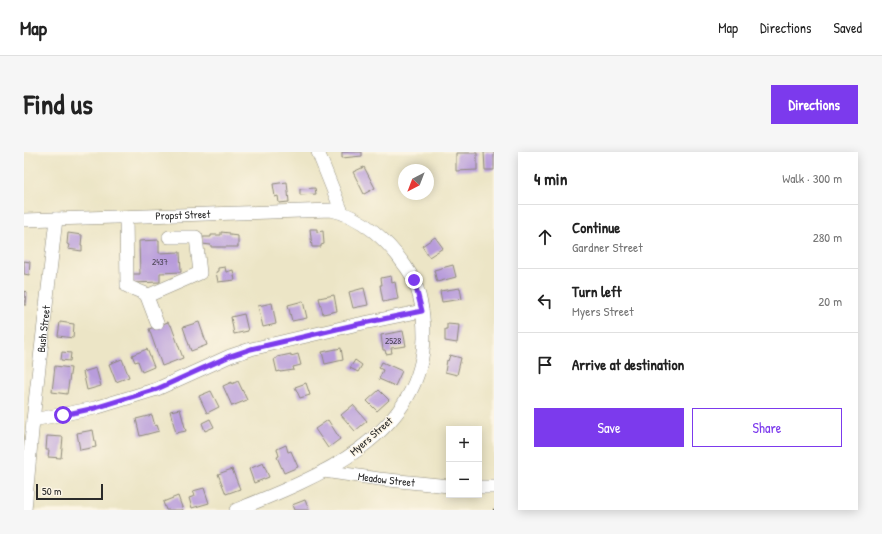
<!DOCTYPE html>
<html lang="en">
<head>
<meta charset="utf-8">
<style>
  :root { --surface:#fff; --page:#f6f6f6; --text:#222; --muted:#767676; --line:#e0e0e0; --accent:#7c3aed }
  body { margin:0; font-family:"Patrick Hand",sans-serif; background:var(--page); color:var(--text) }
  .controls { position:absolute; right:12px; bottom:12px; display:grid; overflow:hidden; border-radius:0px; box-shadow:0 2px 10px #0003 }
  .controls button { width:36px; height:36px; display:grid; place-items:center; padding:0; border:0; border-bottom:1px solid var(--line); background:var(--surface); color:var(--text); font:20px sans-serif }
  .compass { position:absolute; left:374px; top:12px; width:36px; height:36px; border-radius:50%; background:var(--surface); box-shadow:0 2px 10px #0003; rotate:222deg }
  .scale { position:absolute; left:12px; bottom:10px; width:67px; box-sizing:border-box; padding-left:4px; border:2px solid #2b2b2b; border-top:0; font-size:11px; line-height:14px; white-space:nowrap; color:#2b2b2b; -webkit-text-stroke:3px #fcf5e5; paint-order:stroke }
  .stop { position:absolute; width:12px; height:12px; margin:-9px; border:3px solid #7c3aed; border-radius:50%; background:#fff }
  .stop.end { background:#7c3aed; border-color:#fff; box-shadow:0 1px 4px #0008 }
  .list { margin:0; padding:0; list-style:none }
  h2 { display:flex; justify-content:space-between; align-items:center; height:52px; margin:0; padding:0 16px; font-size:17px }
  h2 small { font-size:13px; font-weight:400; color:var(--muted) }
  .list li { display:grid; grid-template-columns:26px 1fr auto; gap:12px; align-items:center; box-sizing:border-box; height:64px; padding:0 16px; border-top:1px solid var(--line) }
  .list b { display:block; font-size:15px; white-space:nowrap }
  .list p { margin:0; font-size:13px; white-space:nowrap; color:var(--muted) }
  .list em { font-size:13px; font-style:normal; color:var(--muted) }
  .actions { display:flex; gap:8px; padding:12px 16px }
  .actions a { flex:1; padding:9px 0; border:1px solid var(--accent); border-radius:0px; text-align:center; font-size:14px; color:var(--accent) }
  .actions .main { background:var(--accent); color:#fff }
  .icon { flex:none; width:22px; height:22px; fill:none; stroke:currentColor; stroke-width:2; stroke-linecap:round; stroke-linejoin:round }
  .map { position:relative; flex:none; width:470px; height:358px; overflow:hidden; border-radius:0px }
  header { display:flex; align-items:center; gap:24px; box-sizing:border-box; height:56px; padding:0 20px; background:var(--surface); border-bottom:1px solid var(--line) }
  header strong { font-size:19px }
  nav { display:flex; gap:22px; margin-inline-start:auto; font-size:14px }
  .intro { display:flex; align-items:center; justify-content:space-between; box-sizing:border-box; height:96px; padding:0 24px }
  h1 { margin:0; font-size:28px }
  .button { padding:10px 18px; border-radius:0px; background:var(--accent); color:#fff; font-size:14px; font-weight:700 }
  main { display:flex; gap:24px; padding:0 24px }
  aside { flex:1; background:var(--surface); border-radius:0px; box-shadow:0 2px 10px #0003 }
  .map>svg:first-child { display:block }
</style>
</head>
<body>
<header>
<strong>Map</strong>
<nav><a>Map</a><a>Directions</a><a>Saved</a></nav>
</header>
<div class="intro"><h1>Find us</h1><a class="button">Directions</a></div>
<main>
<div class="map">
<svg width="470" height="358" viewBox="0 0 470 358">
  <rect width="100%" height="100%" fill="#fcf5e5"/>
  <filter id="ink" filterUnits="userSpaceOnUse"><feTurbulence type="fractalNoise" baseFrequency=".025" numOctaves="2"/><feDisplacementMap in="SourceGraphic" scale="8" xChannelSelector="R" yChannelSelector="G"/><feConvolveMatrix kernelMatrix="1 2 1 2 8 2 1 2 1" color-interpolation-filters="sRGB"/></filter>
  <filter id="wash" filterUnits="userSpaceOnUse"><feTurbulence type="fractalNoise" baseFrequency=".012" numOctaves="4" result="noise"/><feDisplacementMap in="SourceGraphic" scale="16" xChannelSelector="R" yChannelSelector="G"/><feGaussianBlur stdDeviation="0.9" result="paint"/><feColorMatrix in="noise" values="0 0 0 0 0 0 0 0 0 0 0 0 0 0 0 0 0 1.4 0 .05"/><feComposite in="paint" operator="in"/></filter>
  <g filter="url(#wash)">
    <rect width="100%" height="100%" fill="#ece5c6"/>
    <g id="blocks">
      <g fill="#b89cdb">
        <path d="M318,0h20v4l-20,2z"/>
        <path d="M460,0h10v18h-9z"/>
        <path d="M432,1h21v17l-21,1z"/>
        <path d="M340,15l11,21 -11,6 -11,-22z"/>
        <path d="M263,30l2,20 -10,1 -1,-7 -3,1 -2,-13z"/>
        <path d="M291,36l1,6 -16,1v-6z"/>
        <path d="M286,77h7v3l6,-1 1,13 -3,1v2h-9z"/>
        <path d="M197,80l9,1v2l8,1v11h-27v-2l-9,-1 1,-7h8v-2h10z"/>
        <path d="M44,81l14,2 -1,10h1v6l-14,-2 1,-4 -2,-1z"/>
        <path d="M411,85l8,11 -14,9 -7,-11z"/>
        <path d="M135,88v13l21,-1 1,20 -21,1v9l-27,1 -1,-9h8l-1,-33z"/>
        <path d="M0,109l6,1 -1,13 -5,-1z"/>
        <path d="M429,113l3,12 -19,5 -3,-12z"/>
        <path d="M201,115l1,5 7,-2 2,10 -17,2 -2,-10 2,-1v-3z"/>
        <path d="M367,124l1,7 3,-1 3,17 -15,3 -3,-17h2l-1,-7z"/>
        <path d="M340,136l4,17 -15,3 -4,-16z"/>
        <path d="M436,136l2,11 -20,3 -2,-11z"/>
        <path d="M0,139l3,1 -1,13h-2z"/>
        <path d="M310,143l3,16 -14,3 -4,-16z"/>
        <path d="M279,149l4,17 -15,3 -4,-16z"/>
        <path d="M248,151l4,21 -13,3 -5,-21z"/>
        <path d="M220,162l4,17 -14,3 -3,-17z"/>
        <path d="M36,170l14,2 -1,14 -15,-2z"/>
        <path d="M144,170l2,4 1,-1 12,33 -21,8 -13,-37z"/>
        <path d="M175,170l8,23 -16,6 -8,-24z"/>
        <path d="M423,172l12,1 -2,18 -12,-2v-12h2z"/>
        <path d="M379,179l3,15 -15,2 1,5 -6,1 -1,-4h-2l-2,-15z"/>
        <path d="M317,196l2,12 -18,4 -3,-12z"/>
        <path d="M123,197l7,18 -12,5 -4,-11 -3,1 -3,-7z"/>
        <path d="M38,200l9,1 -1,8 -9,-1z"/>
        <path d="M267,202v2l7,-2 3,11 -8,2 1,3 -14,2v-1l-3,1 -3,-13 3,-1v-1z"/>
        <path d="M426,203l11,3 -4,17 -12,-3 2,-12 1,1z"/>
        <path d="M98,207l7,18 -13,5 -7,-18z"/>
        <path d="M331,208l7,5 -4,7 -8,-4z"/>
        <path d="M358,210l20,9 -7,15 -16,-7 4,-9 -4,-2z"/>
        <path d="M31,214l16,2 -4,26 -15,-2z"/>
        <path d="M72,216l5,18 -14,4 -4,-18z"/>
        <path d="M214,229l9,19 -15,6 -9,-20 9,-4v2z"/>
        <path d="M282,231l4,12 -10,3 -5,-11z"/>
        <path d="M355,238l10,10 -12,11 -10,-10z"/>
        <path d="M187,239l8,16 -12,6 -8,-17z"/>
        <path d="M329,253l14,16 -12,10 -14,-16z"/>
        <path d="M156,257l6,22 -10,2 -6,-22z"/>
        <path d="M128,263l3,11 2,-1 2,6 -19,5 -4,-17z"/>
        <path d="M186,267l4,8 -9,4 -3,-8z"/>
        <path d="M304,268l12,19 -12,9 -13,-19z"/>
        <path d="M69,278l3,17 -16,3 -3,-17z"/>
        <path d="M23,284l16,1 -2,21 -13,-1 1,-7h-3z"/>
        <path d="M262,293l2,7 3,-1 7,16 -14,6 -7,-16 2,-1 -2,-7z"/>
        <path d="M239,311l6,14 -15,6 -5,-14z"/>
        <path d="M208,317l8,20 -14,5 -8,-20z"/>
        <path d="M180,336l5,15 -17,5 -3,-10 6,-2 -2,-5z"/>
        <path d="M154,344l5,14h-17l-3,-8z"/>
        <path d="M281,348l4,10h-15l-2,-5z"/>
      </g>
    </g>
  </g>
  <g filter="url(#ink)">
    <use href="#blocks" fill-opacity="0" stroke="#8c8878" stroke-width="1"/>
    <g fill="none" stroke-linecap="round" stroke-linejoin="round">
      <defs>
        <g id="minor">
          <path d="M294,0l24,60"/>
          <path d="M102,65l1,69 19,8 11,29"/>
          <path id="s1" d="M0,68l307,-10c31,6 58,32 75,57 14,19 18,47 18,70 -2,100 -110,142 -188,173"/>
          <path d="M123,144l53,-23 -4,-36h-27"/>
          <path d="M9,268l62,-12 62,-19 73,-33 21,-7 103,-24 68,-14"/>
          <path id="s2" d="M300,319l55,8 70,7"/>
          <path d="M455,335h15"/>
          <path id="s3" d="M1,358l8,-90 23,-201"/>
        </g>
      </defs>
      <use href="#minor" stroke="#8c8878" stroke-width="14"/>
      <use href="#minor" stroke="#fff" stroke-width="13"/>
      <path stroke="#2b2b2b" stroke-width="2.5" stroke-dasharray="6 3" stroke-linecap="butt" d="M469,358h1"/>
    </g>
  </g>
  <g fill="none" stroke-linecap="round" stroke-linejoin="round" filter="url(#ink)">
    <path stroke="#7c3aed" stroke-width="5" d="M39,263l32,-7 62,-19 73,-33 21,-7 103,-24 68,-14 -8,-31"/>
  </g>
  <g text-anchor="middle" stroke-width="3" stroke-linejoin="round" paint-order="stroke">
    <g font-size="9" fill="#4e4757">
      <text x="136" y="113">2437</text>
      <text x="369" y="192">2528</text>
    </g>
    <g font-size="11" fill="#2b2b2b" stroke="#fcf5e5">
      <text dy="4" stroke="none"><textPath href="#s1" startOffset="159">Propst Street</textPath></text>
      <text dy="4" stroke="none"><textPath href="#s3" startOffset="182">Bush Street</textPath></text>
      <text transform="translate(347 284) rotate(-41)" y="4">Myers Street</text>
      <text dy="4" stroke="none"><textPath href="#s2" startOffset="63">Meadow Street</textPath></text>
    </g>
  </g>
</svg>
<div class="controls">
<button>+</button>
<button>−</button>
</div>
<svg class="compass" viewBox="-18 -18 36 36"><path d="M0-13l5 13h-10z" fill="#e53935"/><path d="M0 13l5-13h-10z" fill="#767676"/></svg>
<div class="scale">50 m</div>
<div class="stop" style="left:39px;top:263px"></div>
<div class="stop end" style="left:390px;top:128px"></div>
</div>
<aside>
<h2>4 min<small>Walk · 300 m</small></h2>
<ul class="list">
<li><svg class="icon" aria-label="ahead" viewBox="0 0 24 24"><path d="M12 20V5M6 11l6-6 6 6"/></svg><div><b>Continue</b><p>Gardner Street</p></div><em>280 m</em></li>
<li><svg class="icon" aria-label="left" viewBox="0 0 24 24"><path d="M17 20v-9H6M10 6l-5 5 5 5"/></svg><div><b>Turn left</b><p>Myers Street</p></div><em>20 m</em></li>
<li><svg class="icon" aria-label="arrive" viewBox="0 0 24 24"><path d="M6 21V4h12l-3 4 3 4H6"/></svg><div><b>Arrive at destination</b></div></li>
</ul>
<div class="actions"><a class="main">Save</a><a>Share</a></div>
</aside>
</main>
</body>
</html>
